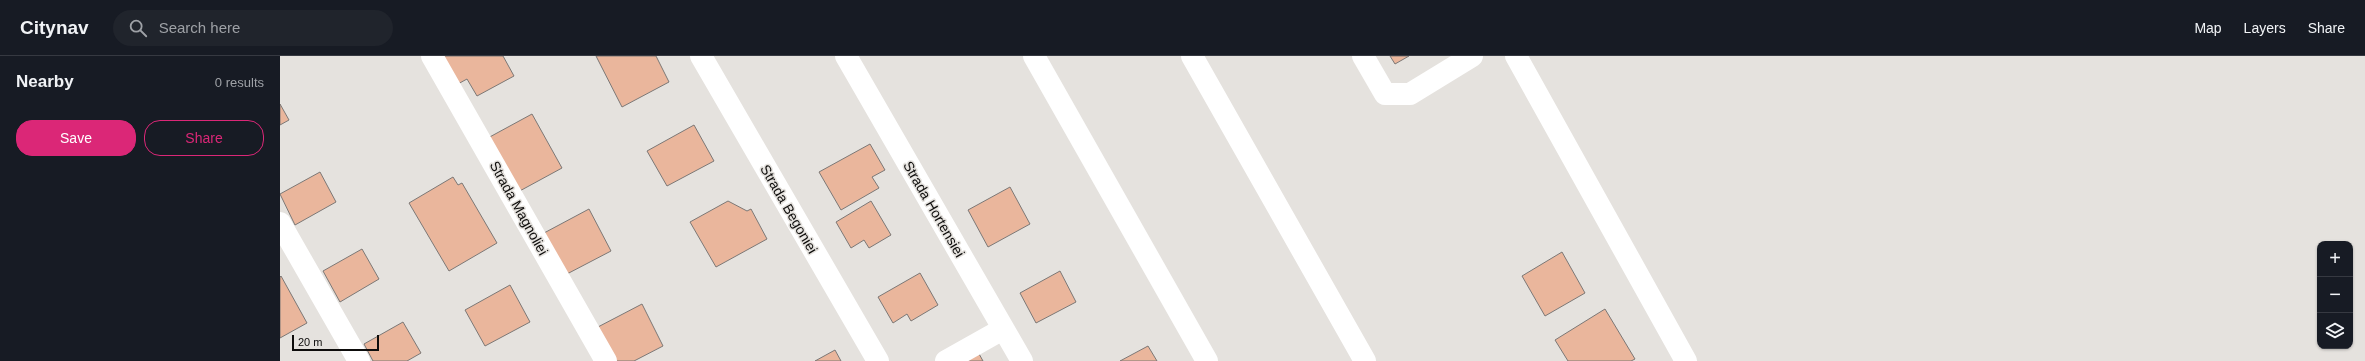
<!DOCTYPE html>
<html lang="en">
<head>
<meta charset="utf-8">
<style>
  :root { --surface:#171b24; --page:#20242c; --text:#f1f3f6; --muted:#9ea1a6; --line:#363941; --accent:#db2777 }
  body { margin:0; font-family:Helvetica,sans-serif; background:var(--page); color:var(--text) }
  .controls { position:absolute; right:12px; bottom:12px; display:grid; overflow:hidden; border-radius:8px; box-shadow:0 1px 3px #0004 }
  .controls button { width:36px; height:36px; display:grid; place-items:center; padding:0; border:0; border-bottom:1px solid var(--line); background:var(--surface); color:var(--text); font:20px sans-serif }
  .scale { position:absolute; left:12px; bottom:10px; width:87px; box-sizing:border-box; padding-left:4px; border:2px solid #0d0c0b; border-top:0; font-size:11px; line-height:14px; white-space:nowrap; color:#0d0c0b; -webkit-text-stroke:3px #e5e2de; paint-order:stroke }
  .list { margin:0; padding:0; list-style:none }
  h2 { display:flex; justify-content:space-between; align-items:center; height:52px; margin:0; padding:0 16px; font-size:17px }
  h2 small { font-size:13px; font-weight:400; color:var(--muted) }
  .actions { display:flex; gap:8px; padding:12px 16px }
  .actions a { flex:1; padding:9px 0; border:1px solid var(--accent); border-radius:16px; text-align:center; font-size:14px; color:var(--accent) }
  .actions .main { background:var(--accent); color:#fff }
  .icon { flex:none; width:22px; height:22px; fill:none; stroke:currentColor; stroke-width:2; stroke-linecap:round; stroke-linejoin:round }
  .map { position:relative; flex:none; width:2085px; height:305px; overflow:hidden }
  header { display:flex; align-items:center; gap:24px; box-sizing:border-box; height:56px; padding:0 20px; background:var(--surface); border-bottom:1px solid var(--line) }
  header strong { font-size:19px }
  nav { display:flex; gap:22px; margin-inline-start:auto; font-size:14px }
  .search { width:280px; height:36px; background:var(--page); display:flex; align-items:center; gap:10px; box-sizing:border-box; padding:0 14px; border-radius:22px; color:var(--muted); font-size:15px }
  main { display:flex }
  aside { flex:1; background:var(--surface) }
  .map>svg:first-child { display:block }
</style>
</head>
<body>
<header>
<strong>Citynav</strong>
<div class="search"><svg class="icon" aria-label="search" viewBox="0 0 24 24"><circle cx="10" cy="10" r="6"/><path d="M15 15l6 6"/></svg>Search here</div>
<nav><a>Map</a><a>Layers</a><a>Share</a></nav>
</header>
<main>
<aside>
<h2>Nearby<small>0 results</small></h2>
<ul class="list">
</ul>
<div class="actions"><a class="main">Save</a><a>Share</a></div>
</aside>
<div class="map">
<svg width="2085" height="305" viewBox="0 0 2085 305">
  <rect width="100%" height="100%" fill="#e5e2de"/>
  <g fill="#eab69c" stroke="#7c7876">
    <path d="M160,0h63l11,20 -37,20 -10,-17 -11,6z"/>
    <path d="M316,0h60l13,26 -47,25z"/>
    <path d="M1110,0h19l-14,8z"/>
    <path d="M0,48l9,16 -9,5z"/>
    <path d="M252,58l30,54 -46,25 -30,-54z"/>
    <path d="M414,69l20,36 -47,25 -20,-35z"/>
    <path d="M590,88l15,26 -13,7 7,11 -38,22 -22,-38z"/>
    <path d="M40,116l16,30 -41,23 -15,-31z"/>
    <path d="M173,121l5,8 4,-2 35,60 -48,28 -40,-68z"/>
    <path d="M730,131l20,37 -42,23 -20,-37z"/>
    <path d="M448,145l19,10 4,-2 16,30 -51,28 -26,-45z"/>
    <path d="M591,145l20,34 -22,13 -5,-8 -13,8 -15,-26z"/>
    <path d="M309,153l22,42 -46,24 -21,-42z"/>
    <path d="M82,193l17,30 -39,23 -17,-31z"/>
    <path d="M1282,196l23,41 -40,23 -23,-40z"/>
    <path d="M780,215l16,31 -40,21 -16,-30z"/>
    <path d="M640,217l18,32 -27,16 -4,-7 -14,9 -15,-26z"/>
    <path d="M1,220l26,47 -27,15v-61z"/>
    <path d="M230,229l20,37 -45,24 -20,-36z"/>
    <path d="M362,248l21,42 -29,15h-20l-18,-33z"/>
    <path d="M1325,253l30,50 -4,2h-63l-13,-21z"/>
    <path d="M123,266l18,31 -14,8h-34l-9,-17z"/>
    <path d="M868,290l9,15h-37z"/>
    <path d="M555,294l6,11h-26z"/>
    <path d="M698,296l5,9h-20z"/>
  </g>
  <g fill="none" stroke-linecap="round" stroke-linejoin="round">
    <g stroke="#fff" stroke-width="22">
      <path d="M152,0l174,305"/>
      <path d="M421,0l177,305"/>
      <path d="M566,0l176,305"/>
      <path d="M754,0l173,305"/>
      <path d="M912,0l173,305"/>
      <path d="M1083,0l22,38h25l62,-38"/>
      <path d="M1236,0l170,305"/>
      <path d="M0,167l79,138"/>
      <path d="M666,305l57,-32"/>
    </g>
  </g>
  <g text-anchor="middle" stroke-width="3" stroke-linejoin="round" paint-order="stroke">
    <g font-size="14" fill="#0d0c0b" stroke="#e5e2de">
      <text transform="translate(239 152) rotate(61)" y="5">Strada Magnoliei</text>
      <text transform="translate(509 153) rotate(60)" y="5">Strada Begoniei</text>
      <text transform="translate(654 153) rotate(60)" y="5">Strada Hortensiei</text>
    </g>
  </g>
</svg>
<div class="controls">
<button>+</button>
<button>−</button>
<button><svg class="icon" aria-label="layers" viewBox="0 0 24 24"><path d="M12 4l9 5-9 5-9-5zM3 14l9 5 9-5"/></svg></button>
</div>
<div class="scale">20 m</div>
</div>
</main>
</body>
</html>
